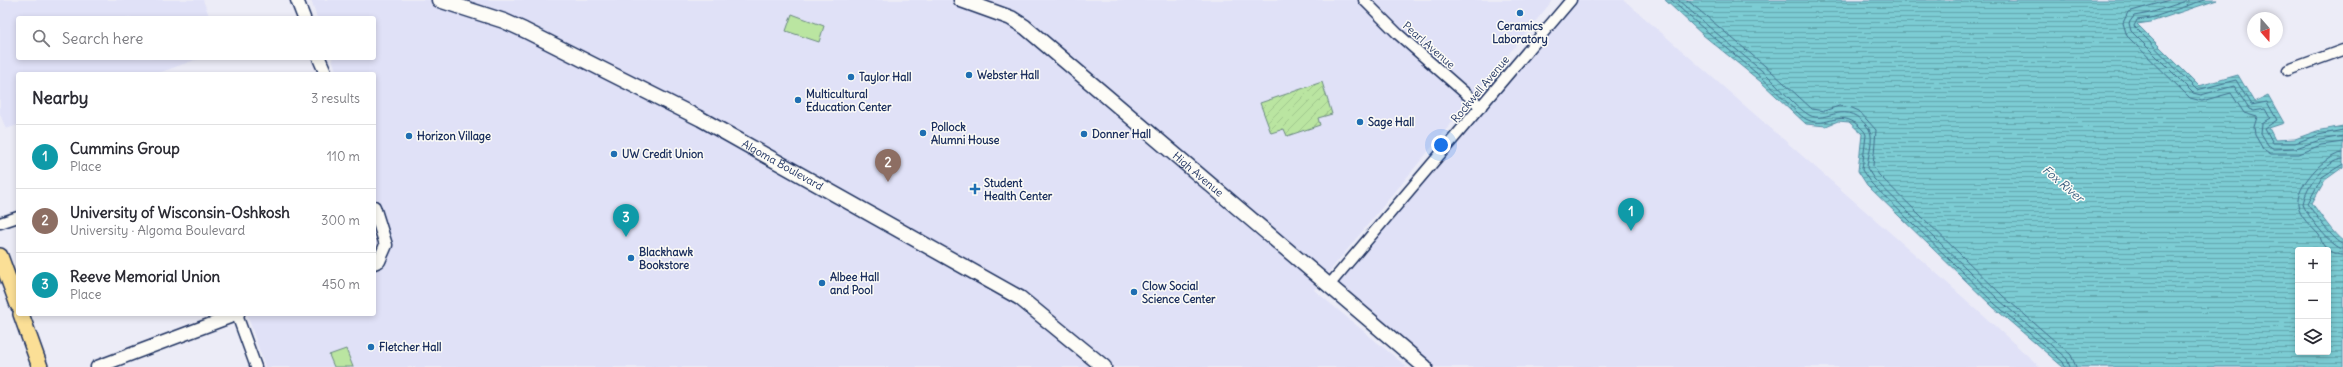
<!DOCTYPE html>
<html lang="en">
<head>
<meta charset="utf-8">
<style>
  :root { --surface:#fff; --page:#f2f2f3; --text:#2b2b33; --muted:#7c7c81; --line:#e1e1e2; --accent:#ea580c }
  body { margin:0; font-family:Delius,sans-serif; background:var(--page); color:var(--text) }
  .controls { position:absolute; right:12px; bottom:12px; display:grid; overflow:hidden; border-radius:4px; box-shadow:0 2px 6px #0003 }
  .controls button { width:36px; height:36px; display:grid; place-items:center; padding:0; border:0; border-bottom:1px solid var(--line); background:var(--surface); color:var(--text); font:20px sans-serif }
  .compass { position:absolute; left:2247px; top:12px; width:36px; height:36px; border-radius:50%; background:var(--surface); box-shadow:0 2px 6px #0003; rotate:160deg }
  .you { position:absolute; left:1441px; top:145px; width:14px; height:14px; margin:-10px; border:3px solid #fff; border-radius:50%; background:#1a73e8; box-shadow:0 0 0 6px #1a73e833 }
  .badge { display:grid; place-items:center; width:26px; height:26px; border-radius:50%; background:var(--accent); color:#fff; font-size:13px; font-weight:700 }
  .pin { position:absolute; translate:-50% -33px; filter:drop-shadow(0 1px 2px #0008) }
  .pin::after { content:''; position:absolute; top:21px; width:14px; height:12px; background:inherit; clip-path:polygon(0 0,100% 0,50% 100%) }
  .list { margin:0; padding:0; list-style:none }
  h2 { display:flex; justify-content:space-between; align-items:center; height:52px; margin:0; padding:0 16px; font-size:17px }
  h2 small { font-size:13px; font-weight:400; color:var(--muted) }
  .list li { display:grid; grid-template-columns:26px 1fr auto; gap:12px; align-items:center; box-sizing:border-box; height:64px; padding:0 16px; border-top:1px solid var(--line) }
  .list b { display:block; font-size:15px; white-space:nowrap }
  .list p { margin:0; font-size:13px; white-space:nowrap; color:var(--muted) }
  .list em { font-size:13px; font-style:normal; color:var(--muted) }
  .icon { flex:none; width:22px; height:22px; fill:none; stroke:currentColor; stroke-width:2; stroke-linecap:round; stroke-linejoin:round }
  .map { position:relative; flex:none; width:2343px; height:367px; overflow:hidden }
  .search { position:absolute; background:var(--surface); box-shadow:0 2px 6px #0003; left:16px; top:16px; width:360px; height:44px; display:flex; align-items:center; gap:10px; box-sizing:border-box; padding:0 14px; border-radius:4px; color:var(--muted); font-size:15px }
  .panel { position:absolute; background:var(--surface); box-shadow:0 2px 6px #0003; left:16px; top:72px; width:360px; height:244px; border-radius:4px }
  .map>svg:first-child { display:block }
</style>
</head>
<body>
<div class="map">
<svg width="2343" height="367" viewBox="0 0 2343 367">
  <defs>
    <pattern id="garden-furrows" width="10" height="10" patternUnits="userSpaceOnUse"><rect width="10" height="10" fill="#bae5a1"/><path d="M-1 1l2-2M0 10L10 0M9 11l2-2" fill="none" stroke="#9fc58d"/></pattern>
    <pattern id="water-rules" width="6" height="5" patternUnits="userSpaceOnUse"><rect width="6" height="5" fill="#7bccd3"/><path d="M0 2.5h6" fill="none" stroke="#64a6ae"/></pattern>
  </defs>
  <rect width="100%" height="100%" fill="#ececf7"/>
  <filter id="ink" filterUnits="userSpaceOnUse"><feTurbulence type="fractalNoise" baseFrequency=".025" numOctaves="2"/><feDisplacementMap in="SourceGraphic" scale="8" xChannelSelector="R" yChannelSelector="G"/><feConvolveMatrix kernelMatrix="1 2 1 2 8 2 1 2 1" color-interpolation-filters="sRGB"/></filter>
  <g filter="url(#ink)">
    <g fill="#e0e1f7">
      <path d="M0,0h203l7,18h-192v40h182l-44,16h-138v51l-12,4 -6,-15z"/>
      <path d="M311,0h1242l-239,290 93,77h-1142l-18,-53h127v-240h-37l-5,-16h42v-40h-57z"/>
      <path d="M1571,0h53l310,271 106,96h-615l-95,-83z"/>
    </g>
    <g fill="#bae5a1" stroke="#6a8a80">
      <path d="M792,14l32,12 -5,16 -33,-11z"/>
      <path d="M346,349l7,18h-19l-5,-12z"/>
    </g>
    <path fill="url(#garden-furrows)" stroke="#6a8a80" d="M1322,82l10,32 -14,4 2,7 -33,11 -3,-7 -13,4 -11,-30z"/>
    <path fill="url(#water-rules)" stroke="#558da4" fill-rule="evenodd" d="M1665,0h552l-66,22 -14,2 62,62 39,-11 16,27 14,-7 16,28 -15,5 6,12 20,-1 22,-8 26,-5v41l-18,13 -13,23c7,10 23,33 31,38v126h-280l-70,-60 -126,-122 -9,-14 4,-37 -13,-12 -11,-1 -12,5 -20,-2 -45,-42 -58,-47zM2298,250h30v102h-30z"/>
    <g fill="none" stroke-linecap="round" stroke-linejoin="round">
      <g stroke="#416e8d" stroke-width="1">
        <path d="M1671,0c30,28 62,52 92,79 10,8 36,38 45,41 20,9 30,-12 51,6 3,3 6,5 7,9l-4,35 8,12 125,122 68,58 2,5"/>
        <path d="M1678,0c29,26 59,50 89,75 13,12 26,30 42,40 18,10 37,-19 60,14 6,9 -2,29 -2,39l7,11 125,121 68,59 3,8"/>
        <path d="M1687,0l84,71 41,38 12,2 15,-5 13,2 7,3 17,19 -3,36 6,9 124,121 68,59 5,12"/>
        <path d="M2170,0l-42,12 -5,11 4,13 63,62 12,3 29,-8 13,20 13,4 -3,10 1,8 8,14 8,5h27l23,-9 22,-3"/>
        <path d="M2189,0l-39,13 -16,3 -5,7 2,8 62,62 8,2 33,-9 15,23 5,2 11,-2 5,9 -8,5 -1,10 7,12 6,4 22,-1 24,-8 23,-4"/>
        <path d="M2204,0l-53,18 -14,2 -3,6 63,64 39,-10 15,25 16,-3 10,18 -12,8 8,15h22l23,-8 25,-5"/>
        <path d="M2343,153c-18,1 -48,34 -45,52 1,12 14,22 21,30 2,3 2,7 5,11 6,5 12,9 19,9"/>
        <path d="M2343,159c-18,1 -37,28 -40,45 2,9 30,45 40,45"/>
        <path d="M2343,164l-21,13 -14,26c3,8 28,40 35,41"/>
      </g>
      <defs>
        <g id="minor">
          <path d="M1364,0l34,34 83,73"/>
          <path d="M2288,70l55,-20"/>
          <path d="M0,223l18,-6"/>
          <path d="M1330,284l241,-284"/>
          <path d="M237,315l19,52"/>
        </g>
        <g id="tertiary">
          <path d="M297,0l7,18"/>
          <path d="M319,58l7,16"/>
          <path d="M374,207l12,38 -7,16 -5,2"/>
          <path d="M97,367l141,-53"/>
        </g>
        <g id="secondary">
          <path id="s1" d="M439,0l65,21 20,9 177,89 319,179 84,69"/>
          <path id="s2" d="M961,0l50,18 14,9 400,340"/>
        </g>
        <g id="primary">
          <path d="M0,256l18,49"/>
          <path d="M21,314l19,53"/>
        </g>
      </defs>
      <use href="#minor" stroke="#1b2f5e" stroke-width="13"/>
      <use href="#tertiary" stroke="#1b2f5e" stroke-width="15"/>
      <use href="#secondary" stroke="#1b2f5e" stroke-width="17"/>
      <use href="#primary" stroke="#1b2f5e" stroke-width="18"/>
      <use href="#minor" stroke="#fdfcf7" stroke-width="10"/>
      <use href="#tertiary" stroke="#fdfcf7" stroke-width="12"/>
      <use href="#secondary" stroke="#fdfcf7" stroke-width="14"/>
      <use href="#primary" stroke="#fbdf96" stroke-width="15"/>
    </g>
  </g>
  <g fill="#1f6fb2" stroke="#fdfcf7" stroke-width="1.5">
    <circle cx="1520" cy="13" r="4"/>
    <circle cx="969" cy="75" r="4"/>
    <circle cx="851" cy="77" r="4"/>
    <circle cx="798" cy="100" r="4"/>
    <circle cx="1360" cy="122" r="4"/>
    <circle cx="923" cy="133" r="4"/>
    <circle cx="1084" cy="134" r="4"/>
    <circle cx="409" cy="136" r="4"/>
    <circle cx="614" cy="154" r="4"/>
    <path d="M973 183h4v4h4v4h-4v4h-4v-4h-4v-4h4z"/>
    <circle cx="631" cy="258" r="4"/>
    <circle cx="822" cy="283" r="4"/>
    <circle cx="1134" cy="292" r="4"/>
    <circle cx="371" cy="347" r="4"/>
  </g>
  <g text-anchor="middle" stroke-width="3" stroke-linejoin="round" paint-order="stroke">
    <g font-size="11" font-weight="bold" fill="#1b2f5e" stroke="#fdfcf7" text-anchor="start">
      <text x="1520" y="30" text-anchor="middle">Ceramics<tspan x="1520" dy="13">Laboratory</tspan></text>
      <text x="977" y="79">Webster Hall</text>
      <text x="859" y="81">Taylor Hall</text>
      <text x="806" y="98">Multicultural<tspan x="806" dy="13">Education Center</tspan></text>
      <text x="1368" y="126">Sage Hall</text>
      <text x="931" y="131">Pollock<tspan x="931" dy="13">Alumni House</tspan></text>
      <text x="1092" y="138">Donner Hall</text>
      <text x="417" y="140">Horizon Village</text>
      <text x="622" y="158">UW Credit Union</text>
      <text x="984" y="187">Student<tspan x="984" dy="13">Health Center</tspan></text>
      <text x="639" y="256">Blackhawk<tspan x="639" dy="13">Bookstore</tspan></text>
      <text x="830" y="281">Albee Hall<tspan x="830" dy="13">and Pool</tspan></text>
      <text x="1142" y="290">Clow Social<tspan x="1142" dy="13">Science Center</tspan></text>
      <text x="379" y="351">Fletcher Hall</text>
    </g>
    <g font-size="11" fill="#1b2f5e" stroke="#fdfcf7">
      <text transform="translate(1429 45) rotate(41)" y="4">Pearl Avenue</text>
      <text transform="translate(1480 89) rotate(-50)" y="4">Rockwell Avenue</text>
      <text dy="4" stroke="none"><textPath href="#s1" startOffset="382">Algoma Boulevard</textPath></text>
      <text dy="4" stroke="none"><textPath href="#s2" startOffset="297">High Avenue</textPath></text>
    </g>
    <g font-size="12" font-style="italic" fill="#385e81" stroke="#fdfcf7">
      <text transform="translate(2063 184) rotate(40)" y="4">Fox River</text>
    </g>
  </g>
</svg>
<div class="controls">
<button>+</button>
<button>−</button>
<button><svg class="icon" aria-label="layers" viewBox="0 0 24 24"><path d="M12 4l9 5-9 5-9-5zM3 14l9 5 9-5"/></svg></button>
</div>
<svg class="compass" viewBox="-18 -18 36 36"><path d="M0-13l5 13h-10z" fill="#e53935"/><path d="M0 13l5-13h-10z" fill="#7c7c81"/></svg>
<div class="you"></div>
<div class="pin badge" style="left:1631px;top:231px;background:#0f9aa8">1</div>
<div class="pin badge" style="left:888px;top:182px;background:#8d6e63">2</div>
<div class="pin badge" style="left:626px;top:237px;background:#0f9aa8">3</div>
<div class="search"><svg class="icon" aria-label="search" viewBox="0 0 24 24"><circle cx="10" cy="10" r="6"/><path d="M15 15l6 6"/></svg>Search here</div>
<section class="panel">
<h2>Nearby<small>3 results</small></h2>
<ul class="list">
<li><span class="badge" style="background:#0f9aa8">1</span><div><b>Cummins Group</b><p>Place</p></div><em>110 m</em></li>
<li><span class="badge" style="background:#8d6e63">2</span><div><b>University of Wisconsin-Oshkosh</b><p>University · Algoma Boulevard</p></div><em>300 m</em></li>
<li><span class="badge" style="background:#0f9aa8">3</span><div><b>Reeve Memorial Union</b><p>Place</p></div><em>450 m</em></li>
</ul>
</section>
</div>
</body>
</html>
